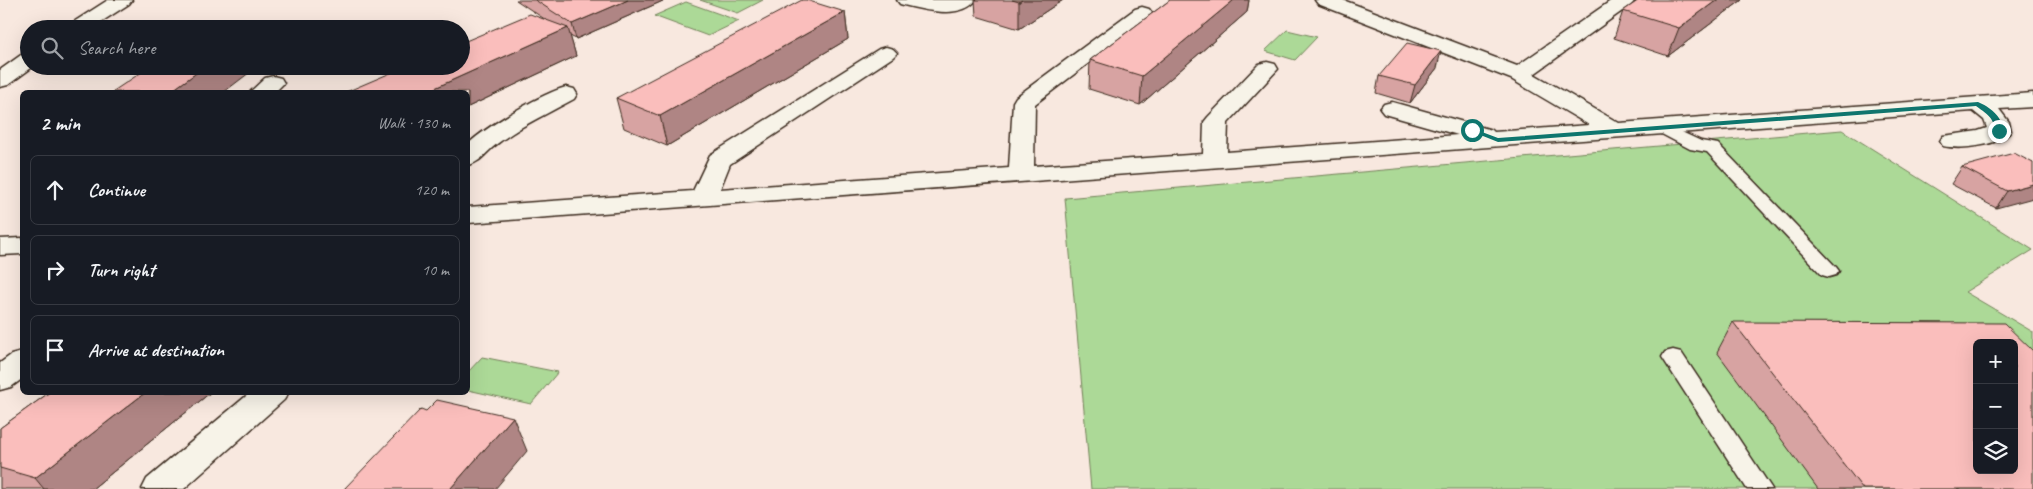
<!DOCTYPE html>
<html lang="en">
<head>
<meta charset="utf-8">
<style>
  :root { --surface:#171b24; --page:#20242c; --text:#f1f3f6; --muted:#9ea1a6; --line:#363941 }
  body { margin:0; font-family:Caveat,sans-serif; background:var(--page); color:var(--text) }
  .controls { position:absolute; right:15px; bottom:15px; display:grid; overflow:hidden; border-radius:8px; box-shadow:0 5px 20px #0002 }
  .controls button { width:45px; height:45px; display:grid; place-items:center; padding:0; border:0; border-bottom:1px solid var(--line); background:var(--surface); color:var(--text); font:25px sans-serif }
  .stop { position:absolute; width:15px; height:15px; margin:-11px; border:4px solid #0f766e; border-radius:50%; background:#fff }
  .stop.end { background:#0f766e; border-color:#fff; box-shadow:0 1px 5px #0008 }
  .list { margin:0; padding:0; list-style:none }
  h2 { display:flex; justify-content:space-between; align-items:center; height:65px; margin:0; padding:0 20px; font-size:21px }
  h2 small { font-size:16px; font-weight:400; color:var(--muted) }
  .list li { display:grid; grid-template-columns:32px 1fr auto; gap:15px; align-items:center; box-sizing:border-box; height:70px; margin:0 10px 10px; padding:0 10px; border:1px solid var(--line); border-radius:8px }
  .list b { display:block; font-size:19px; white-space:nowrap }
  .list em { font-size:16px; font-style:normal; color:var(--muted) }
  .icon { flex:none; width:28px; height:28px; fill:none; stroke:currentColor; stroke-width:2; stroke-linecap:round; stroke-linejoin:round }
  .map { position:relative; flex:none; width:2033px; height:489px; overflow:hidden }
  .search { position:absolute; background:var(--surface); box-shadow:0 5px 20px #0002; left:20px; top:20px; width:450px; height:55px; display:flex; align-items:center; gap:12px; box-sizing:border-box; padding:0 18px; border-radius:28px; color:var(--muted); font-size:19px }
  .panel { position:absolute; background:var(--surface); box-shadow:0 5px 20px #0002; left:20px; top:90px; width:450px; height:305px; border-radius:8px }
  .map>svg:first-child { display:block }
</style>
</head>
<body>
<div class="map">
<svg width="2033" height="489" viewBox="0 0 2033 489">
  <rect width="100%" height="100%" fill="#f8e8df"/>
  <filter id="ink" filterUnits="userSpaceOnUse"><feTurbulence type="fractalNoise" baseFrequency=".02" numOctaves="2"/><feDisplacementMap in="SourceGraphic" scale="10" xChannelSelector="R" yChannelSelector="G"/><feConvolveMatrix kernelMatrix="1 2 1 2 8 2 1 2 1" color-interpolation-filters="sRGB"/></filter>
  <g filter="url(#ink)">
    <g fill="#acd997" stroke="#74825a" fill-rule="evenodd">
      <path d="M700,0h63l-25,13z"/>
      <path d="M686,2l53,19 -31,15 -54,-20z"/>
      <path d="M1287,30l30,7 -22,23 -30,-9z"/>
      <path d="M1842,130l191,120 -68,42 68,40v157h-942l-26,-291zM1977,343h37v127h-37z"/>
      <path d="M482,357l76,15 -27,32 -63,-14v-18z"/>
    </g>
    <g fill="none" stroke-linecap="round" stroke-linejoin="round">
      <defs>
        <g id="lane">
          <path d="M1660,122l41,19 17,3 118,123 3,4 -3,4 -7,2 -7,-2 -115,-123 -17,-3 -36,-19 -2,-3 2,-3z"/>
          <path d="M1673,350l8,2 91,137h-25l-85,-132 3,-5z"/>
        </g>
        <g id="street">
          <path d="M108,0h24l-3,4 -39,25h-24l3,-4z"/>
          <path d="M897,0h79c-15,21 -56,9 -76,4z"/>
          <path d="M1315,0h28l174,66 95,-66h23l-3,4 -98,70 85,49 414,-30v14l-34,2 10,13 2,9c-11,15 -51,19 -68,15l-3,-5 3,-5 35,-5 9,-3 -3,-8 -11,-9 -1505,112v-16l225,-16 17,-36 169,-106 7,-2 7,2 4,4 -4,4 -163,107 -10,25 289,-21 4,-66 3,-5 119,-88 7,-2 7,2 3,4 -3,4 -114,87 -1,62 169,-12 1,-32 4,-5 51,-53 8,-2 8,2 3,5 -50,54 -1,29 231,-17 -74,-21 -4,-5 4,-5 8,-2 100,28 2,2 95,-7 -78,-46 -193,-75z"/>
          <path d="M29,54v12h5l-26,19 -8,2v-17l21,-15z"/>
          <path d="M273,76l8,2 3,5 -9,9h-25l15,-14z"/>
          <path d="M566,87l8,2 3,5 -3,5c-27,15 -57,28 -82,49 -8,7 -13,15 -24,17v-21c19,-18 73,-50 98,-57z"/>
          <path d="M22,238v16l-22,1v-16z"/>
          <path d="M22,352v27l-11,8 -11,3v-27l11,-8z"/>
          <path d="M251,392h38l-5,8 -100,89h-42l5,-10z"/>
        </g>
      </defs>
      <use href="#lane" stroke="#3b2a1e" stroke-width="3"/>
      <use href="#street" stroke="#3b2a1e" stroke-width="3"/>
      <use href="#lane" fill="#f7f3e8" fill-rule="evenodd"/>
      <use href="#street" fill="#f7f3e8" fill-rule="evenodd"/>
    </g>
    <g fill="#d7a3a2" stroke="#3b2a1e">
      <path d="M516,0h149l-89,39 -6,-3 6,20 -108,51v-15l78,-72z"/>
      <path d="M975,0h88l-44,29 -43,-13z"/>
      <path d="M1170,0h79l-2,12 -107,93 -51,-16 1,-29z"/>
      <path d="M1742,0l-74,56 -54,-18 9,-27z"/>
      <path d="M845,12l3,27 -181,107 -43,-18 -8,-30z"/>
      <path d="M1437,68l-27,35 -34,-10 3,-17z"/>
      <path d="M2033,163l-37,45 -45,-24 11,-17z"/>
      <path d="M1733,322l300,167h-215l-101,-137z"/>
      <path d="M50,392h161l-119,97h-92v-61z"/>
    </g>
    <g fill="#af8584" stroke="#3b2a1e">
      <path d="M628,0h37l-89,39 -4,-15z"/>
      <path d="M1022,0h41l-44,29v-27z"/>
      <path d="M1234,0h15l-2,12 -107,93 2,-29z"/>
      <path d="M1717,0h25l-74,56 11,-28z"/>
      <path d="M845,12l3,27 -181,107 -7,-30z"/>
      <path d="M266,24l2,5h-9z"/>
      <path d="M568,28l8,28 -108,51v-15h-42z"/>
      <path d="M1441,51l-4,17 -27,35 5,-18z"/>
      <path d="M206,66h52l-34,26h-54z"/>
      <path d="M2033,184v14l-37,10 11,-17z"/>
      <path d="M146,392h65l-119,97h-48l-9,-11z"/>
      <path d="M513,417l14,34 -32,38h-45z"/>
    </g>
    <g fill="#fabebc" stroke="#3b2a1e" fill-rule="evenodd">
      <path d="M535,0h93l-56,24z"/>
      <path d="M802,0h4l39,12 -185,104 -44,-18z"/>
      <path d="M1012,0h10l-3,2z"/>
      <path d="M1170,0h64l-92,76 -52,-16z"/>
      <path d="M1639,0h78l-38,28 -56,-17z"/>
      <path d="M530,14l38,14 -142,64h-80l61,-26h54v-23z"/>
      <path d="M216,22l50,2 -7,5h-53z"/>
      <path d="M1407,43l34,8 -26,34 -36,-9z"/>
      <path d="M151,66h55l-36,26h-58z"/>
      <path d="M2014,153l19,10v21l-26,7 -45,-24z"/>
      <path d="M1733,322l271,1 29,28v138h-170zM1977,343h37v127h-37z"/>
      <path d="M50,392h96l-111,86 -35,-10v-40z"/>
      <path d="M437,400l76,17 -63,72h-106l77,-80 5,2z"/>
    </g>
  </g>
  <path fill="#0f766e" d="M1978,102c12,5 27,16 24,31h-5c-5,-16 -7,-17 -21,-27l-478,36 -30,-12 6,-1 24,9z"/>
</svg>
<div class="controls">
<button>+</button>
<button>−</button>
<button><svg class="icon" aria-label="layers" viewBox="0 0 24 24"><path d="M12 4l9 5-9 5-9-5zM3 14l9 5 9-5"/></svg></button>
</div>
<div class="stop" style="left:1472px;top:130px"></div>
<div class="stop end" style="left:1999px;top:131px"></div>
<div class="search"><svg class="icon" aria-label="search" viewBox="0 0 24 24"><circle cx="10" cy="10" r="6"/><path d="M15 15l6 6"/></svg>Search here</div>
<section class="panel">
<h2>2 min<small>Walk · 130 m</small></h2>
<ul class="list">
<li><svg class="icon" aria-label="ahead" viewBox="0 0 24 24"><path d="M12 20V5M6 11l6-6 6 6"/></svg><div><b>Continue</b></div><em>120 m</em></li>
<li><svg class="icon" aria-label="right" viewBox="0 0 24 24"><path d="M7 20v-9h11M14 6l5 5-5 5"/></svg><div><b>Turn right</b></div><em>10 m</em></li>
<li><svg class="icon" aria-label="arrive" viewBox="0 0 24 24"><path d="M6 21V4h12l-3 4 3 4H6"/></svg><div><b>Arrive at destination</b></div></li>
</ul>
</section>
</div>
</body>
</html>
